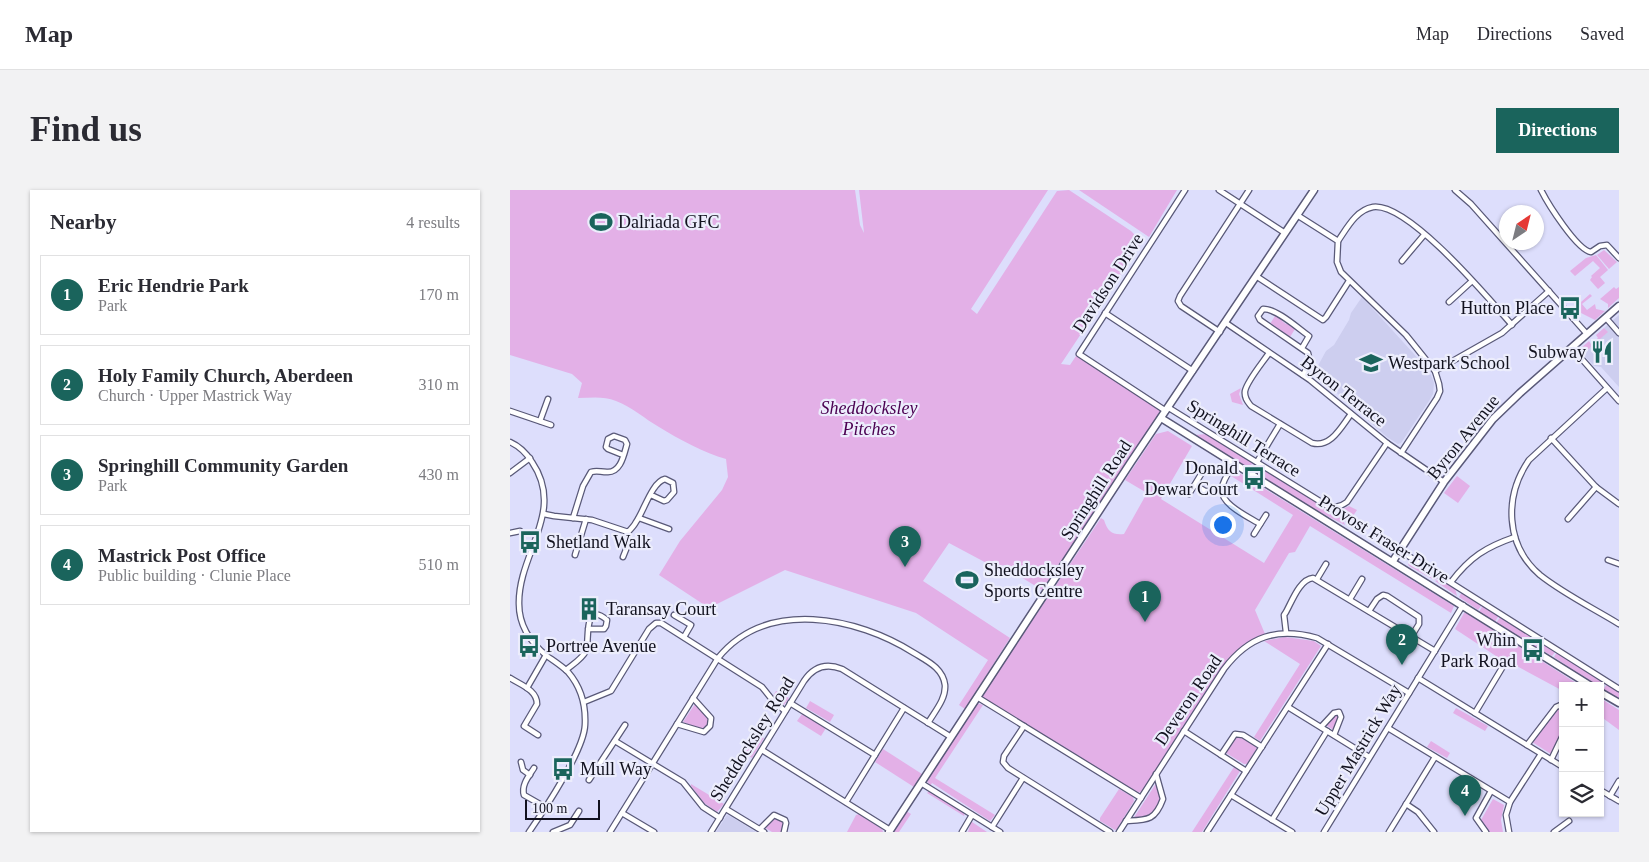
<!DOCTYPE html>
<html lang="en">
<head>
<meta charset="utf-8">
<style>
  :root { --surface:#fff; --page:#f2f2f3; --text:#2b2b33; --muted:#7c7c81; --line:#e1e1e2; --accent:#1a645c }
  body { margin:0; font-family:Georgia,serif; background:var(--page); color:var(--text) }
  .controls { position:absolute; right:15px; bottom:15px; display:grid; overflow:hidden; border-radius:0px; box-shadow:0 1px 4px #0004 }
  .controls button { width:45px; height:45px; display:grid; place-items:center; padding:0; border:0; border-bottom:1px solid var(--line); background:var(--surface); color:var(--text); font:25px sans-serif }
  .compass { position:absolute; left:989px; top:15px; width:45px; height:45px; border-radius:50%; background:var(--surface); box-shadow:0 1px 4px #0004; rotate:35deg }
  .scale { position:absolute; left:15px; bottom:12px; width:75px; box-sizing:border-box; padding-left:5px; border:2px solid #12121f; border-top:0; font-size:14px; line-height:18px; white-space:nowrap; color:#12121f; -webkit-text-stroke:4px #ecedfc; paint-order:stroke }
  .you { position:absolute; left:712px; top:334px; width:18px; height:18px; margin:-12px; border:4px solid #fff; border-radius:50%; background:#1a73e8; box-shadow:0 0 0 8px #1a73e833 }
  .badge { display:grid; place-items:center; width:32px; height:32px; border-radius:50%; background:var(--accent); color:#fff; font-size:16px; font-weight:700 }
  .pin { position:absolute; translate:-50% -41px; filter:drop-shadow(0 1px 2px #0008) }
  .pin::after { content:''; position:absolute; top:26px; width:18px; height:15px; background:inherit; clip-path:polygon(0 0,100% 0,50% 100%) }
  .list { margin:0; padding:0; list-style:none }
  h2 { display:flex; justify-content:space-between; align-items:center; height:65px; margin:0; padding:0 20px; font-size:21px }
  h2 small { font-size:16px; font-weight:400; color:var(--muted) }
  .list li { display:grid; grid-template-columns:32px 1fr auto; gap:15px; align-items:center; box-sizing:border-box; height:80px; margin:0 10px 10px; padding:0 10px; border:1px solid var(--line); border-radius:0px }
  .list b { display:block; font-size:19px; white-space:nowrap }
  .list p { margin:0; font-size:16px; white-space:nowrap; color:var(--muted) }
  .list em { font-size:16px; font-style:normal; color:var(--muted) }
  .icon { flex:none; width:28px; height:28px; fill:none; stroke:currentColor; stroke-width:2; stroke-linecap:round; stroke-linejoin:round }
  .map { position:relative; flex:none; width:1109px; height:642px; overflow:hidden; border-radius:0px }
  header { display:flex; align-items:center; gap:30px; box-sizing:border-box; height:70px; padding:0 25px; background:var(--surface); border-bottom:1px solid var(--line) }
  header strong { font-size:24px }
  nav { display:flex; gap:28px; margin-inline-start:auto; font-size:18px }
  .intro { display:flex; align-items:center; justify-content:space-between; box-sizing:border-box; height:120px; padding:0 30px }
  h1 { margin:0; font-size:35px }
  .button { padding:12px 22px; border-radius:0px; background:var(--accent); color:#fff; font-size:18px; font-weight:700 }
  main { display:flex; gap:30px; padding:0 30px }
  aside { flex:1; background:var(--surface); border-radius:0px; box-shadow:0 1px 4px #0004 }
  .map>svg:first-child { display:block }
</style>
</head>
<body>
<header>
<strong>Map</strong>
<nav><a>Map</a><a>Directions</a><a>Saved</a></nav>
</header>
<div class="intro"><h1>Find us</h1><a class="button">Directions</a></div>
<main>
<aside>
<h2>Nearby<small>4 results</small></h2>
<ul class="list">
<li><span class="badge">1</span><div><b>Eric Hendrie Park</b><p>Park</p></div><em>170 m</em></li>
<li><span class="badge">2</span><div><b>Holy Family Church, Aberdeen</b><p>Church · Upper Mastrick Way</p></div><em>310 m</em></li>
<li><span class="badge">3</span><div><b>Springhill Community Garden</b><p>Park</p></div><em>430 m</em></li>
<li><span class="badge">4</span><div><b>Mastrick Post Office</b><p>Public building · Clunie Place</p></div><em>510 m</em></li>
</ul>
</aside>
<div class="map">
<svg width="1109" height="642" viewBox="0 0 1109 642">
  <rect width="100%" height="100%" fill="#dddefc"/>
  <g fill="#cdceef">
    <path d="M852,107l52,57 17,21 3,8 -1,11 -4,7 -28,42 -3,1 -11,-7 -73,-64 12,-22 8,-6 15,-25 2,-7z"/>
    <path d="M1109,125v72l-18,-20 -7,-1 -11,-12 24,-22 -3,-4z"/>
    <path d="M217,625l3,1 26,16h-40z"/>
  </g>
  <g fill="#e3b0e7">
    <path d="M0,0h345l5,35 4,8 -5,-43h189l-77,119 6,5 80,-123 12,-1 62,41 11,11 -81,122 9,1 6,-9 83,52 2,5 -6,9 -113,168 -36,-22 -1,-3 -11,2 -45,-24 -26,38 87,57 -45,71 -6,-4 29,-45 -72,-47 -131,-43 -76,38 -50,-33 21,-34 42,-51 6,-13 -2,-18c-21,-6 -48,-20 -67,-32 -14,-8 -27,-20 -43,-26 -12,-5 -25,-3 -38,-3l4,-15 -10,-9 -62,-19z"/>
    <path d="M569,0h98l-28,47z"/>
    <path d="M1094,60l13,12 -8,7 -12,-14z"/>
    <path d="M1086,65l12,15 -8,7 5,6 -7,6 -8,-9 2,-3 -1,-1 9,-8 -7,-7 -18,15 -5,-5 16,-13z"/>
    <path d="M1104,97l2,2 3,-2v11l-11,10v-4l-8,-5z"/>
    <path d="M1080,104l2,2 -10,8 5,6 8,-6 1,5 9,2 -10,9 -22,-11z"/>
    <path d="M765,126h3l5,3 -1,2 4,3 2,-1 7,6 -5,8h-4l-8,-8 -2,1 -5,-3 -1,-3z"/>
    <path d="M1094,138l4,4 -25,22 -2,-6 8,-7 2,3 7,-6 -2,-3z"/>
    <path d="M731,198l-2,6 4,11 -11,-3 -2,-8z"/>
    <path d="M658,241l24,15 -31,53 103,64 29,-48 -62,-39 5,-5 218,135 -3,7 -141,-87 -15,26 -6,1 -34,57 10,24 -24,13 -11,10 -87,134 -6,2 -156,-96 120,-179 3,2c4,12 8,15 20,14l23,-41 -22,-13 31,-46z"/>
    <path d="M698,244l46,29 -7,4 -53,-32z"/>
    <path d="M745,273l70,44 14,2 6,16 -24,-12 -73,-45z"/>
    <path d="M947,286l13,10 -12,17 -14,-10z"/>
    <path d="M839,316l8,4 -10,15 -6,-15z"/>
    <path d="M901,370l29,18 -6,2 -25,-14 -1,-2z"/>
    <path d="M931,389l14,9 2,8 -22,-15z"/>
    <path d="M952,402l20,13 -4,5 -19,-13z"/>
    <path d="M973,415l16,10 -4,7 -16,-10z"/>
    <path d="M954,423h2l115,73h-18v5l-50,-27 -3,5 -12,-8 1,-3 -44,-29z"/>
    <path d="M991,426l55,35 -4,5 -56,-33z"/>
    <path d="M775,447l29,4 7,5 -61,95 -6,-4 46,-73 -36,-23z"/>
    <path d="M1047,462l48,31 -3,6 -2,-3h-4l-42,-29z"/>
    <path d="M1097,494l12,7v9l-16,-10z"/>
    <path d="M266,501l13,7 -5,7 -11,-9z"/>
    <path d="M1090,508l19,12v20l-19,-14z"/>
    <path d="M300,511l24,14 -4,7 -24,-14z"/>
    <path d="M467,513l6,2 -48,73 60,37 -5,6 -58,-38 -2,3 -3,-5z"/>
    <path d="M185,514l14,15c0,5 -3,8 -8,10l-18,-7z"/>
    <path d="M1053,516v24l-12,24 -19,-12 26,-34z"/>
    <path d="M946,518l32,18 -3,5 -32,-18z"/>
    <path d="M824,523h6l-5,18 -11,-7z"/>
    <path d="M292,524l24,14 -5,8 -24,-15z"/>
    <path d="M245,543l9,5 -12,20 -8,-5z"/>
    <path d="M730,546l3,1 14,11 -10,16h-3l-18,-11 8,-15z"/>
    <path d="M921,551l19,12 -3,5 -20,-11z"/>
    <path d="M373,559l39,25 -8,13 -39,-25z"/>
    <path d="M724,577l6,4 -38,61h-10z"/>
    <path d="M647,592l4,19 -11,15 -17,3z"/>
    <path d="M954,592l6,3 -9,17 -6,-4z"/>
    <path d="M181,594l33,20 -7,8 -13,-9 -13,-17z"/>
    <path d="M609,599l14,8 1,4 -17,28 -2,1 -15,-9v-3z"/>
    <path d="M419,601l36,22 -1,3 -37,-23z"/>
    <path d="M983,609l11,6 -3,15 2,12h-15l-7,-12z"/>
    <path d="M396,621l5,3 -12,18h-7z"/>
    <path d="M349,624l23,15 1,3h-36l9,-17z"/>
    <path d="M266,627l7,5 1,3 -2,7h-10l-8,-5 8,-9z"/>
    <path d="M461,632h1l15,10h-19z"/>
  </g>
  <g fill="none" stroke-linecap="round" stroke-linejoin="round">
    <defs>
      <g id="street">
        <path d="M709,0l66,43"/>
        <path d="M945,0l16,14 116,130"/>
        <path d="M1031,0c7,14 36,60 50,62l9,-6 7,-1 12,13"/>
        <path d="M787,25l41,26 -1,21 4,10 65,63 29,36 4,13 1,7 -3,7 -36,55"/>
        <path d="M828,51c9,-13 18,-31 35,-34 35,-5 116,92 139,118"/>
        <path d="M892,71l22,-26"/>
        <path d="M746,86l67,44 3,-3 23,-36"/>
        <path d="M939,112l23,-21"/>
        <path d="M595,123l88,58"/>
        <path d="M1096,128l13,15"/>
        <path d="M716,133l84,57 77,63 57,39"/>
        <path d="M710,142l-39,-26 -3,-5 2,-5 69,-106"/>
        <path d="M792,158l7,-12c-10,-7 -33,-28 -46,-27l-5,7 2,4 48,33 2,9 -7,13"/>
        <path d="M1062,158l47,53"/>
        <path d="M759,163c-6,9 -22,28 -24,38 -1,7 3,11 6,15l61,37c19,5 29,-16 39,-29"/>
        <path d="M925,181l67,-38 47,-42"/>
        <path d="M1097,198l-78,72c-25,36 -24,85 11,115 24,19 53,33 79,49"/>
        <path d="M659,218l157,97c9,3 14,2 21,-3l40,-59"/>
        <path d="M0,221l41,14"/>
        <path d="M656,221l-87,-57 106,-164"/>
        <path d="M30,231l8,-22"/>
        <path d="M1041,248l45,49 23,17"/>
        <path d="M0,252c9,4 17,12 22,20 34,50 -14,91 -13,142 0,21 12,39 28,52 7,5 15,10 21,16 13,15 18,33 17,53 -1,25 -40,84 -56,107"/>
        <path d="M747,272l23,-38"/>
        <path d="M724,274c-4,7 -11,15 -12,24 -3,16 27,29 38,36"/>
        <path d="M0,283l20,-15"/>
        <path d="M685,295l10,6h16"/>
        <path d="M679,304l14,-23"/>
        <path d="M34,324l10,2 38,4 36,12c3,-3 6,-6 8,-10 8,-11 16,-40 29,-43l8,4 1,9 -7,8 -3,1 -13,-6"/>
        <path d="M63,328l10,-32 8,-14c6,-2 9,0 16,0 14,1 17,-18 20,-28l-2,-4 -11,-4 -6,3 -2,8 2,2 15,6"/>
        <path d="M129,328l30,11"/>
        <path d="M1058,329l28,-32"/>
        <path d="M0,343l10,-2"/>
        <path d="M744,344l12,-19"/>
        <path d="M54,352l13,4"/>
        <path d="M889,360l220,139"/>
        <path d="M65,365l11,-36"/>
        <path d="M113,367l6,-15 -1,-10"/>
        <path d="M1098,370l11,4"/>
        <path d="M807,389l9,-15"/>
        <path d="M941,392c19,-25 35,-35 64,-45"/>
        <path d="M840,409l12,-20"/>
        <path d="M859,421l8,-12 6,-4 4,1 32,21v7l-8,13"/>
        <path d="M164,425l17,10 -7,12"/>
        <path d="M776,442l-2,-17 2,-3c6,-11 14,-33 27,-34l122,73"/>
        <path d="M56,480c6,-5 16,-11 20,-19 4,-7 -4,-52 21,-31l-1,6 -2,3h-16"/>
        <path d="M0,488c11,7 27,12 27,26l-13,22 14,9"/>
        <path d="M908,488l145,89"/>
        <path d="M17,498l19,-33"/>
        <path d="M467,507l164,101"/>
        <path d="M74,512l27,-11 38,-62 7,-6h5l101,64 12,15 11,9"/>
        <path d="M280,513l85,52"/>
        <path d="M778,517l81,50"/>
        <path d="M965,523l27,-45"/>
        <path d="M167,534l27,8 6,-6 1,-8 -18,-20"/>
        <path d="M514,536l-20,30 -1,6 5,6 102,64"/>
        <path d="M811,537l13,-14 5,-1 2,5 -7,18"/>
        <path d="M878,538l122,74"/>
        <path d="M674,541l62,40"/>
        <path d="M105,551l68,41 20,25 17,11"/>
        <path d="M1017,555l29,-38 7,-3"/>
        <path d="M252,560l128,80"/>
        <path d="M711,565l14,-21 8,1 19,12"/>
        <path d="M1041,570l12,-25"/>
        <path d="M11,572l2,8 7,5"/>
        <path d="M24,578c-5,8 -13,17 -10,27l21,12"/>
        <path d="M79,590l36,-55"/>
        <path d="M411,593l79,49"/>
        <path d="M1090,600l19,11"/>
        <path d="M721,605l61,37"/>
        <path d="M1100,606l9,-15"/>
        <path d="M336,612l58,-94"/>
        <path d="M896,614l12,8 16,20"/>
        <path d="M216,619l38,23"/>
        <path d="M112,623l32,19"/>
        <path d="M762,630l55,-89"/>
        <path d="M616,631c21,-1 29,0 37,-22l-7,-25"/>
        <path d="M482,637l31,-49"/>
        <path d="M250,639l14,-14 11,5 1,3 -2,9"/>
        <path d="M43,642l17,-7 9,-14"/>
        <path d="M100,642l108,-174c49,-60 139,-41 196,-5 13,8 29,15 31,32 1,14 -10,26 -17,38"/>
        <path d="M201,642l93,-151c10,-15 23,-18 38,-12l109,68"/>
        <path d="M452,642l10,-17"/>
        <path d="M609,642l105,-163c25,-33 53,-42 93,-31l92,55"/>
        <path d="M697,642l121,-188"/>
        <path d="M814,642l139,-227"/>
        <path d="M879,642l46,-75"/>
        <path d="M976,642l-10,-14 15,-27"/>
        <path d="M999,642l-3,-17 4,-13 31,-48"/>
        <path d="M1044,642l15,-11"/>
      </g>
      <g id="secondary">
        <path d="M651,228l430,268"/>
        <path d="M883,371l51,-79 49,-63 27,-26 99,-87"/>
        <path d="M1090,502l19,11"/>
        <path d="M379,642l242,-370 183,-272"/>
      </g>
    </defs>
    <use href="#street" stroke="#595978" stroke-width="7"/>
    <use href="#secondary" stroke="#595978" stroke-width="9"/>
    <use href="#street" stroke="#fff" stroke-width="4.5"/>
    <use href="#secondary" stroke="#fff" stroke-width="6"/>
  </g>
  <defs>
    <symbol id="stadium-bare" viewBox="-9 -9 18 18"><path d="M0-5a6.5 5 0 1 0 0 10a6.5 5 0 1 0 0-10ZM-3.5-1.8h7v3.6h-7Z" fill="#1a645c" stroke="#ecedfc" stroke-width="2.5" paint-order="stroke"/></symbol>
    <symbol id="bus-bare" viewBox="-9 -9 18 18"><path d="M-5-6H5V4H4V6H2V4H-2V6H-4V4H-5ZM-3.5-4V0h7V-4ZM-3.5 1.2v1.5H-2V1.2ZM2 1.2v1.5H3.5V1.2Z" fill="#1a645c" stroke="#ecedfc" stroke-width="2.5" paint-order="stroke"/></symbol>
    <symbol id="restaurant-bare" viewBox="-9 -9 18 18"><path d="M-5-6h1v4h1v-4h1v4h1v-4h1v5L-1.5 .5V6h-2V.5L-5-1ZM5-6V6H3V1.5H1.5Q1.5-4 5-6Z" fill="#1a645c" stroke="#ecedfc" stroke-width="2.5" paint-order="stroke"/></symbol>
    <symbol id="school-bare" viewBox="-9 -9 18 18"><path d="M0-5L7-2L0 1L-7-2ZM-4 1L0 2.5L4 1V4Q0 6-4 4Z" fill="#1a645c" stroke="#ecedfc" stroke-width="2.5" paint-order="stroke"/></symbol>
    <symbol id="building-bare" viewBox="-9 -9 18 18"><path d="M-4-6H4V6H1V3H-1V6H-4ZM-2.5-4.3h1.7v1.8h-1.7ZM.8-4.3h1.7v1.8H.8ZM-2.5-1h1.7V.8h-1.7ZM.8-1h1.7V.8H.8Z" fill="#1a645c" stroke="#ecedfc" stroke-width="2.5" paint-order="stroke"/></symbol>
  </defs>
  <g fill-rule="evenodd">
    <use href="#stadium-bare" x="75" y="16" width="32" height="32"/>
    <use href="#bus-bare" x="1044" y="102" width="32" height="32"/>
    <use href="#restaurant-bare" x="1076" y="146" width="32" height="32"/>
    <use href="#school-bare" x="845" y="157" width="32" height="32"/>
    <use href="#bus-bare" x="728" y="272" width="32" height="32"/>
    <use href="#bus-bare" x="4" y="336" width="32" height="32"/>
    <use href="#stadium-bare" x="441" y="374" width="32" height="32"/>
    <use href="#building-bare" x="63" y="403" width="32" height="32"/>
    <use href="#bus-bare" x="3" y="440" width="32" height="32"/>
    <use href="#bus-bare" x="1007" y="444" width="32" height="32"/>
    <use href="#bus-bare" x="37" y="563" width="32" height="32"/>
  </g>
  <g text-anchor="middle" stroke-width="4.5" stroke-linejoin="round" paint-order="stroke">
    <g font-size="18" fill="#12121f" stroke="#ecedfc" text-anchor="start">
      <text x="108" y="38">Dalriada GFC</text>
      <text x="1044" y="124" text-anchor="end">Hutton Place</text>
      <text x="1076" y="168" text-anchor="end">Subway</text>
      <text x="878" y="179">Westpark School</text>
      <text x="728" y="284" text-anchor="end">Donald<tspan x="728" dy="21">Dewar Court</tspan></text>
      <text x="36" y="358">Shetland Walk</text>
      <text x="474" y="386">Sheddocksley<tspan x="474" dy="21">Sports Centre</tspan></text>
      <text x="96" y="425">Taransay Court</text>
      <text x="1006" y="456" text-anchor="end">Whin<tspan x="1006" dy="21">Park Road</tspan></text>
      <text x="36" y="462">Portree Avenue</text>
      <text x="70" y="585">Mull Way</text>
    </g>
    <g font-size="18" fill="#12121f" stroke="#ecedfc">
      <text transform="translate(598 93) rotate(-57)" y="6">Davidson Drive</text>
      <text transform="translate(834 201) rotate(38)" y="6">Byron Terrace</text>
      <text transform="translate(953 247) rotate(-51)" y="6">Byron Avenue</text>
      <text transform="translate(734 248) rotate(32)" y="6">Springhill Terrace</text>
      <text transform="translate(586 300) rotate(-57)" y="6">Springhill Road</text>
      <text transform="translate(874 349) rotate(32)" y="6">Provost Fraser Drive</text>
      <text transform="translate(678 510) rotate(-56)" y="6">Deveron Road</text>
      <text transform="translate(242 549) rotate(-58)" y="6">Sheddocksley Road</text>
      <text transform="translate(848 560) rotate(-59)" y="6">Upper Mastrick Way</text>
    </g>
    <g font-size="18" font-style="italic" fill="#4a0051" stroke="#ecedfc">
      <text x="359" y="224">Sheddocksley<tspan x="359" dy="21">Pitches</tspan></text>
    </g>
  </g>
</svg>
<div class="controls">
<button>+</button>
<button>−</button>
<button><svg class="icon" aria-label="layers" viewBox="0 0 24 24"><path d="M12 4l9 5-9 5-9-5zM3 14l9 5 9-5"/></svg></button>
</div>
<svg class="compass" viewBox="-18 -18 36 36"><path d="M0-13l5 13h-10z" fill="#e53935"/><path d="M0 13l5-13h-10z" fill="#7c7c81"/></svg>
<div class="scale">100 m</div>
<div class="you"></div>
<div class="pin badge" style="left:635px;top:432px">1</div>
<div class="pin badge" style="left:892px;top:475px">2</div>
<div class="pin badge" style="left:395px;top:377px">3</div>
<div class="pin badge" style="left:955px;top:626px">4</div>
</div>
</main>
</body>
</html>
